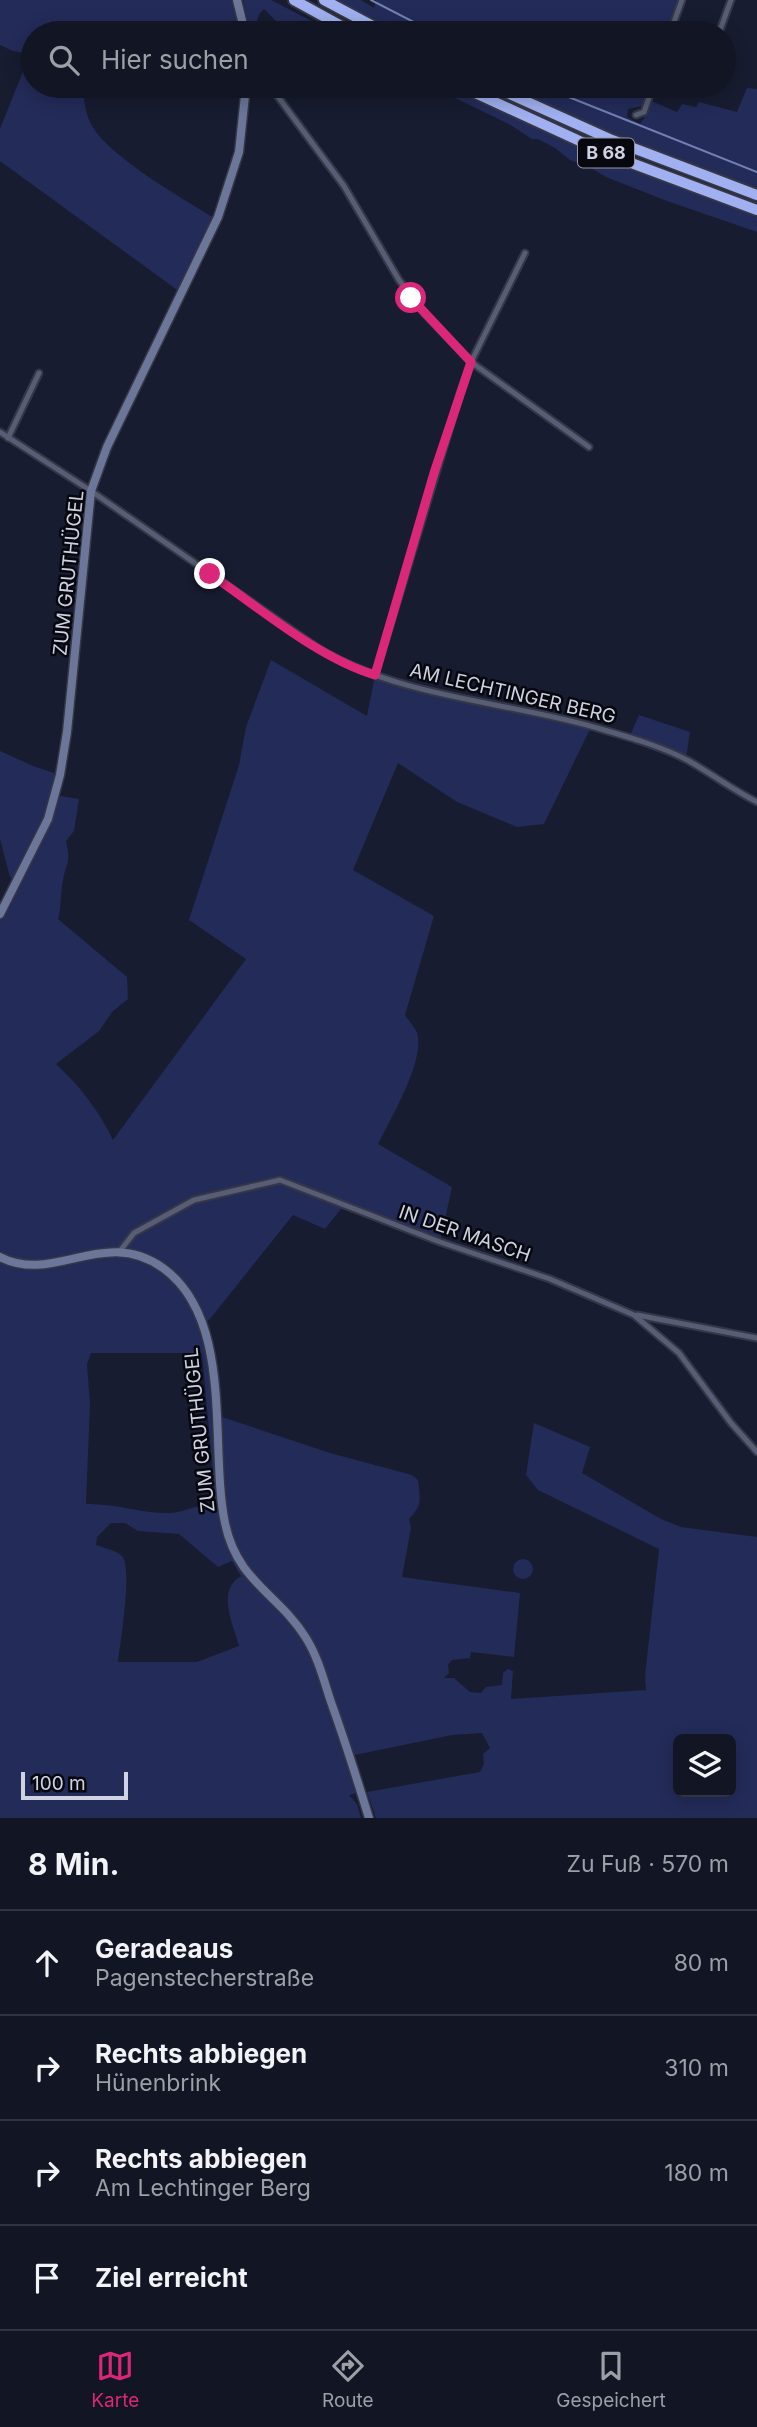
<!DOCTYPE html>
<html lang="de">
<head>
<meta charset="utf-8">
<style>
  :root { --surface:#111524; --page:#1a1e2c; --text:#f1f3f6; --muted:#9c9fa6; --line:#303441; --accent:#db2777 }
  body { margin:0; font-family:Inter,sans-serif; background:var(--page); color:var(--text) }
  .controls { position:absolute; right:21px; bottom:21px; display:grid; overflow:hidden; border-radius:10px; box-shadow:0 4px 18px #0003 }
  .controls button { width:63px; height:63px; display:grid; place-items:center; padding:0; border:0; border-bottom:2px solid var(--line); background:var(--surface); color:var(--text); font:35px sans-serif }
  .scale { position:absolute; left:21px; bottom:18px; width:107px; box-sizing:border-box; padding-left:7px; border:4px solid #cfd3e1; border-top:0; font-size:19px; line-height:24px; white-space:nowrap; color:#cfd3e1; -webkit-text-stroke:5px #06070f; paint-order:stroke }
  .stop { position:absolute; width:21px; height:21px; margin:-16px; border:5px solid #db2777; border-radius:50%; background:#fff }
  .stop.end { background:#db2777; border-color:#fff; box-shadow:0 2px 7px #0008 }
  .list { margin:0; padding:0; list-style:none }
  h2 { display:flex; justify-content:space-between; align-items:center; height:91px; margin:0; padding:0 28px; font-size:30px }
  h2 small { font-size:23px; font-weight:400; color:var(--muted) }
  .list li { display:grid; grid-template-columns:46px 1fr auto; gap:21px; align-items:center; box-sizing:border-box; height:105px; padding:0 28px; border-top:2px solid var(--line) }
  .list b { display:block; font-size:26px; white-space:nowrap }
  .list p { margin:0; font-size:23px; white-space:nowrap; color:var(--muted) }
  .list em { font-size:23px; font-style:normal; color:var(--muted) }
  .icon { flex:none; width:38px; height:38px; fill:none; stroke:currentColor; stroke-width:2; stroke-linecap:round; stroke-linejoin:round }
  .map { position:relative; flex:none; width:757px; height:1818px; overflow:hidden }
  .search { position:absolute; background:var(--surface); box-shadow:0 4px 18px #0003; left:21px; right:21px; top:21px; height:77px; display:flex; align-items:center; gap:18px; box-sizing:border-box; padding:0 24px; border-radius:38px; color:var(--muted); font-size:26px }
  .sheet { height:511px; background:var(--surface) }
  nav { display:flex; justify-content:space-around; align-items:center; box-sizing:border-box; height:98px; border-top:2px solid var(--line); background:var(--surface); font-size:19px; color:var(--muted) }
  nav a { display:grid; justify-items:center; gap:4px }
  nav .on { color:var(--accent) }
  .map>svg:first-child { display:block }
</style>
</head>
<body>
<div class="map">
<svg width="757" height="1818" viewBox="0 0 757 1818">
  <rect width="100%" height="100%" fill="#171c30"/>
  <g fill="#232b59" fill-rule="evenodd">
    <path d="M0,0h234l8,33h-209v53h51c-1,15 2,33 12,46 23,30 84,65 118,86l-34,74 -180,-131v-32l30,-75 -17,-3 -13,-6z"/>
    <path d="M243,0h28l64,33h-29l-20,-9 -9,-2 -13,-13c-8,7 -8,15 -5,24h-9z"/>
    <path d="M334,0h27l13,8 2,-8h303l-12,33h-268z"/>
    <path d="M430,86h14l131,59 182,72v15l-90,-31 -61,-24 -18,-11 -18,-6 -15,-12 -17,-9h-6l-23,-15z"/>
    <path d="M506,86h129l14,5 -7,15 -14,3 -1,8 13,7 5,-7 -1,-5 5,-12 28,12 5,-8 14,3 3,-5 38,10 10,-24 10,1v99l-130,-48z"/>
    <path d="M271,660l96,56 8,-41 36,11 180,41 -47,97 -27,3 -60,-25 -59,-39 -45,107 81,46 -29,99c3,5 10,12 12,18 9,26 -27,87 -39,111l74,43 -12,55 -96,-37 -19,24 -32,-14 -83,104 -7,5 13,91 114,38 82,22 6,5c2,18 5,25 -9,39l2,9 -9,49 118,16 -6,64 -43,-5 -1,6 -18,2 -4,5 1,8 -5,5h10l16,14 11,1 5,-6 16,-2 1,-12 5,-4 5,2 -2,28 135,-9 -1,-14 14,-127 -121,-59 -12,-15 8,-52 56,24 -8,26 79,46 20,8 76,10v281h-381l-9,-26 113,-20 4,-8 -1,-10 7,-6 -8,-15 -30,2 -102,21 11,36 -12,3 8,9 4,14h-361v-904l17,-33 -7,-4 -10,-38v-88l33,15 27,9 -5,20 24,4 -5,32 -8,10c5,23 1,18 -3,39 -3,13 -1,26 -5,39l69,58 1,22 -16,13 -13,19 -43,33c24,22 43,47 57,76l133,-181 -57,-39 50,-155 7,-38zM91,1353h111l14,155c-24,-5 -29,5 -48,5 -28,0 -55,-10 -82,-9l4,-100 -3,-40zM111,1523h14l13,8 41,3 39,33 14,-6 9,15c-25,14 -8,48 -2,70l-42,16h-79c2,-18 15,-94 4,-106 -6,-6 -18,-8 -26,-11l1,-8zM678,1739h53v53h-53z"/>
    <path d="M639,715l51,17 -4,27 -57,-21z"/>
    <circle cx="523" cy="1569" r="10"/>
  </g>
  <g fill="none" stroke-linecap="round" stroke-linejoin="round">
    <g stroke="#7480b4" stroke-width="2">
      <path d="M371,0l64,33"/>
      <path d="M541,86l216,86"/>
    </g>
    <defs>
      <g id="street">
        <path d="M670,33l12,-33"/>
        <path d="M719,33l12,-33"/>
        <path d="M270,86l74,100 55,94 26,34 46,48 118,85"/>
        <path d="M636,115l8,-3 9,-26"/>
        <path d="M0,432l91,59 228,158c87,51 191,52 285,81 28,8 59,17 85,31 23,13 44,29 68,41"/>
        <path d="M8,438l31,-65"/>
        <path d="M375,675l85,-281 11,-32 54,-109"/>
        <path d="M120,1251l14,-18 60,-33 86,-20 160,62 110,37 84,36 45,38 52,70 26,29"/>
        <path d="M637,1315l120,23"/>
      </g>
      <g id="secondary">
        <path d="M237,0l8,33"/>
        <path d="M0,914l48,-95 12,-44 7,-43 24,-241 16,-44 111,-230 21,-65 7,-66"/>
        <path d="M0,1257c55,28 103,-31 163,11 72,52 46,179 62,255 12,59 54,71 81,115 12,19 18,43 25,64 14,39 26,77 38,116"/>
      </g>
      <g id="highway">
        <path d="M294,0l60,33"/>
        <path d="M324,0l62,33"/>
        <path d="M460,86l150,69 147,55"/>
        <path d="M492,86l120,54 145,55"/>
      </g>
    </defs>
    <use href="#street" stroke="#353747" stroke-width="9"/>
    <use href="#secondary" stroke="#353747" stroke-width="11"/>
    <use href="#highway" stroke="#353747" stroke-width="14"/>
    <use href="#street" stroke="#565d74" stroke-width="5"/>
    <use href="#secondary" stroke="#6c7699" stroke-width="8"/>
    <use href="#highway" stroke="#a0b0f0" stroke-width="10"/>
  </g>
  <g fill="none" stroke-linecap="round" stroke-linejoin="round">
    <path stroke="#db2777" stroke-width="9" d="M210,574c50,34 108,84 165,101l59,-202 37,-111 -60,-64"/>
  </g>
  <g text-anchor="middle" stroke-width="5" stroke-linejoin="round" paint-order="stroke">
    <rect fill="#06070f" stroke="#9396a2" stroke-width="2" x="578" y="138.5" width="56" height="29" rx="5"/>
    <g font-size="18" font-weight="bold" fill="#cfd3e1">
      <text x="606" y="159">B 68</text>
    </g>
    <g font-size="19" fill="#cfd3e1" stroke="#06070f">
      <text transform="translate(68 573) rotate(-84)" y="7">ZUM GRUTHÜGEL</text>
      <text transform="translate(513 693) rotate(13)" y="7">AM LECHTINGER BERG</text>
      <text transform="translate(465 1233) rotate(19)" y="7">IN DER MASCH</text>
      <text transform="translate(199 1430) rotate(-96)" y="7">ZUM GRUTHÜGEL</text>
    </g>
  </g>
</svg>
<div class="controls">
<button><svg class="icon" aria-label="layers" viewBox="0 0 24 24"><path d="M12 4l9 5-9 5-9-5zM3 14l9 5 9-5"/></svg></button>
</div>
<div class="scale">100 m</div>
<div class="stop" style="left:411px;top:298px"></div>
<div class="stop end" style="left:210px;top:574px"></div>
<div class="search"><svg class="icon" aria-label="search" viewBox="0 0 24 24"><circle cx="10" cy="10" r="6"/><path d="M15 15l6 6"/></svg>Hier suchen</div>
</div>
<section class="sheet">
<h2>8 Min.<small>Zu Fuß · 570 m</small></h2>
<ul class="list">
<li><svg class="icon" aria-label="ahead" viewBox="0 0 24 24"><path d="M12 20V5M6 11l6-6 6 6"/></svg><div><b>Geradeaus</b><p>Pagenstecherstraße</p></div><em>80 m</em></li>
<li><svg class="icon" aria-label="right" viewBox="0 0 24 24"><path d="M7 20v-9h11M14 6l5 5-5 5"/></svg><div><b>Rechts abbiegen</b><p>Hünenbrink</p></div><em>310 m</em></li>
<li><svg class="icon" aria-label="right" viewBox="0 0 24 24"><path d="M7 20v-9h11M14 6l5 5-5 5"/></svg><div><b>Rechts abbiegen</b><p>Am Lechtinger Berg</p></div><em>180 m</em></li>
<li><svg class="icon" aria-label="arrive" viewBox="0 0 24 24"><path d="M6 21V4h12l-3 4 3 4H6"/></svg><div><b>Ziel erreicht</b></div></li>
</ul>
</section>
<nav>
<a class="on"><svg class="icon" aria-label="map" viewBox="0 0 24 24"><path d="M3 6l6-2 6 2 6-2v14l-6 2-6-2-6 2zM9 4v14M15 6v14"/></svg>Karte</a>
<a><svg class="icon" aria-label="directions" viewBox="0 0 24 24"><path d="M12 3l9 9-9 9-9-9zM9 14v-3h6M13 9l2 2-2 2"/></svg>Route</a>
<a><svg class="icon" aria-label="saved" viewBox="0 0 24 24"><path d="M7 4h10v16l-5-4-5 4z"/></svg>Gespeichert</a>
</nav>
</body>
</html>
